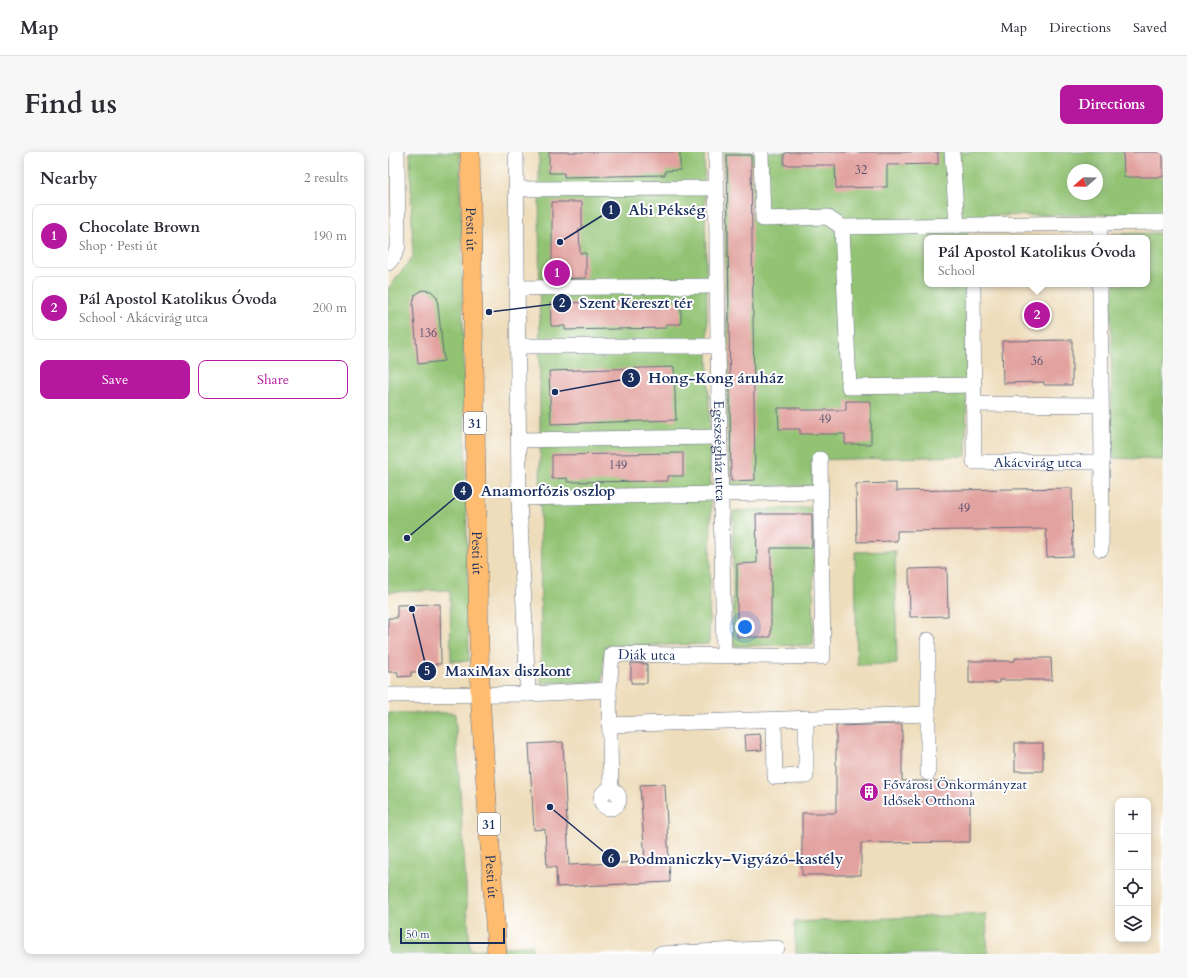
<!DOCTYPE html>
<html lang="en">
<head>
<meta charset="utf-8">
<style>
  :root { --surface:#fff; --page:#f7f7f7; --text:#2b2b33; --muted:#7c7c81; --line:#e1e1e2; --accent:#b5179e }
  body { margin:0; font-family:Cardo,serif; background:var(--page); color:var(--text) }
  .controls { position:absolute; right:12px; bottom:12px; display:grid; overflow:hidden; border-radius:8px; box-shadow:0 2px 10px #0003 }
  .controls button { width:36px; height:36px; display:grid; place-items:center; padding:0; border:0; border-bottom:1px solid var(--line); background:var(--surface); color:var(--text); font:20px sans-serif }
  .compass { position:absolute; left:679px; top:12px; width:36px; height:36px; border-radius:50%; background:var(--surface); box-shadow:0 2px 10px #0003; rotate:250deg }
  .scale { position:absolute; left:12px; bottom:10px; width:105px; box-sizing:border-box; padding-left:4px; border:2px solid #1b2f5e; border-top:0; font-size:11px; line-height:14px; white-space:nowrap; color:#1b2f5e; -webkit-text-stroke:3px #fff; paint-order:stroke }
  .you { position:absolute; left:357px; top:475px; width:14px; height:14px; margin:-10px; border:3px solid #fff; border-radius:50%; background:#1a73e8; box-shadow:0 0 0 6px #1a73e833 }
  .badge { display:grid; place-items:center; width:26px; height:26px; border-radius:50%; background:var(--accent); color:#fff; font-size:13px; font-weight:700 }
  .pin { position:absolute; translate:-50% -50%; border:2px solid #fff; box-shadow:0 1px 4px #0006 }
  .popup { position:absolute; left:536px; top:83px; width:226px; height:52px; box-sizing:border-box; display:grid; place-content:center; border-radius:8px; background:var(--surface); filter:drop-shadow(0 1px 3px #0005); font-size:13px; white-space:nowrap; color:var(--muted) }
  .popup b { font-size:15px; color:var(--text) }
  .popup::after { content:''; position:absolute; left:50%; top:100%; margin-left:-8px; border:8px solid transparent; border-top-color:var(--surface) }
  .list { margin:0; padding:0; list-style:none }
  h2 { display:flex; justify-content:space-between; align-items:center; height:52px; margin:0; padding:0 16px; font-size:17px }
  h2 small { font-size:13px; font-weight:400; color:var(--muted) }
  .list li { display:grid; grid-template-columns:26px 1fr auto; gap:12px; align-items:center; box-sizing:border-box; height:64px; margin:0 8px 8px; padding:0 8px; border:1px solid var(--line); border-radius:8px }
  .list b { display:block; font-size:15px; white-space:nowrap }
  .list p { margin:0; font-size:13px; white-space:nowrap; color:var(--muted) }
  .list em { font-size:13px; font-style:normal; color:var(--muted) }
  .actions { display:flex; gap:8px; padding:12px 16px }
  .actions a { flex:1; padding:9px 0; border:1px solid var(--accent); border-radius:8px; text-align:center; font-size:14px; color:var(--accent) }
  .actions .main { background:var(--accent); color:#fff }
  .icon { flex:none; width:22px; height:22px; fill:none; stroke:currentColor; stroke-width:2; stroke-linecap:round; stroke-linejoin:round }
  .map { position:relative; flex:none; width:775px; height:802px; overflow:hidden; border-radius:8px }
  header { display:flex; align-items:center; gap:24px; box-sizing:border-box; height:56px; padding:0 20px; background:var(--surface); border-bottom:1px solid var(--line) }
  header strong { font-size:19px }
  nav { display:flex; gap:22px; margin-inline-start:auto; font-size:14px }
  .intro { display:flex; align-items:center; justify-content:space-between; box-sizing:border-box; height:96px; padding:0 24px }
  h1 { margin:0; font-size:28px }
  .button { padding:10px 18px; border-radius:8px; background:var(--accent); color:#fff; font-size:14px; font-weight:700 }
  main { display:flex; gap:24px; padding:0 24px }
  aside { flex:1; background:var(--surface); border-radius:8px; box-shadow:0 2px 10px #0003 }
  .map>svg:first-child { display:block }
</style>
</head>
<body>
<header>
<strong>Map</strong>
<nav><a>Map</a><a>Directions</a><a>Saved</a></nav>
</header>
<div class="intro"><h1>Find us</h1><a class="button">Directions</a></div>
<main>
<aside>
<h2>Nearby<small>2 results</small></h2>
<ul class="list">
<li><span class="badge">1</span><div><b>Chocolate Brown</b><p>Shop · Pesti út</p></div><em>190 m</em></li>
<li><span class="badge">2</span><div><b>Pál Apostol Katolikus Óvoda</b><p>School · Akácvirág utca</p></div><em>200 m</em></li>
</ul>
<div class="actions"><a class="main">Save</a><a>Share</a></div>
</aside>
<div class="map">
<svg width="775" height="802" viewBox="0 0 775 802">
  <rect width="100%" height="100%" fill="#fff"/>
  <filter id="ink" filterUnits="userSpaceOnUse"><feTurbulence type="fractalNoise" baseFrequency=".025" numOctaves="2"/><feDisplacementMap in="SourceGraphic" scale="8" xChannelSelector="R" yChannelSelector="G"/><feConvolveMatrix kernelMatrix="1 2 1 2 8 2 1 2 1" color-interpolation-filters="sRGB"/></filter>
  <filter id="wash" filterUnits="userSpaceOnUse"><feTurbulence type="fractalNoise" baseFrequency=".012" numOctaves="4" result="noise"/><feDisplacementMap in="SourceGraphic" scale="16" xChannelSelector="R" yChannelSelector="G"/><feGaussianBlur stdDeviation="0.9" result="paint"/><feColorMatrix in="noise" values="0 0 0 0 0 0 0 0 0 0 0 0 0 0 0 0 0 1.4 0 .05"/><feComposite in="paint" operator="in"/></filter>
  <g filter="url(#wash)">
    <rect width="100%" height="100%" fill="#edb"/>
    <g fill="#92c373" stroke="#567968" fill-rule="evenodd">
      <path d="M22,0h50l9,509h-18l-1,-71 -62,2v-303l25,-32z"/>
      <path d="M151,0h165l7,357 -2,135 -104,2 -3,36 -61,1z"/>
      <path d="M336,0h439v62l-195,2 -1,22h-40v46h40l-1,172 -155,4 2,26h-85zM685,18h24v24h-24z"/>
      <path d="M775,81v227l-51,-2 -1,-174h36v-46h-36v-4z"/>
      <path d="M426,355l-1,138 -80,1v-135z"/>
      <path d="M507,399l2,113 -40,1 -2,-113z"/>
      <path d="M0,561h67l15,237 62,-5v9h-144z"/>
      <path d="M598,762l2,40h-192l-2,-32z"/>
    </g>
    <g id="blocks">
      <g fill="#e2a29f">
        <path d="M161,0h131v18l-15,1v4l-101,2v-4h-15z"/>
        <path d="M400,0h150v12l-51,1v22l-51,1 -1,-23h-51v-11z"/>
        <path d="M735,0h40v25h-39z"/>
        <path d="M339,3h24l4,325 -24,1z"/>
        <path d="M164,50h30v27h-3l1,24h6v25l-34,1z"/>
        <path d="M34,138l9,1 6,6 7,64 -26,3 -5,-60 2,-9z"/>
        <path d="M293,149v23h-15v4l-101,2v-4h-14l-1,-23z"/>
        <path d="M684,188v45h-28v-3l-41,1 -1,-42z"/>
        <path d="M286,215l2,53 -125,4 -2,-53z"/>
        <path d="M458,249h25v43h-26v-10h-45v-5h-21l-1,-21h23v2h45z"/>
        <path d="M295,301v23h-15v5l-101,1v-4l-15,1v-24z"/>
        <path d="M508,331v8l176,-3 1,68 -26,1 -1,-28 -149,2v10l-40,1 -1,-58z"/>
        <path d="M368,362h56v34h-41v89h-34v-73l20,-1z"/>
        <path d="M559,416l1,48 -38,1 -1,-48z"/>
        <path d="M52,452l1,60h-6v8h-24v4l-13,1v-5h-10v-54h9v-13z"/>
        <path d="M627,506h36l1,22h-53v3h-30v-22h46z"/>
        <path d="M243,511l16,1v19h-16z"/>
        <path d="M514,572v57h68v61l-109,1v32h-59v-62h34v-87z"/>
        <path d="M372,582l2,16 -16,1 -1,-16z"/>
        <path d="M175,590l6,123 76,-3 -5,-77 25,-1 5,98 -113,5 -1,-20h-9l-2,-38 -11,1 -5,-86z"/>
        <rect x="627" y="591" width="28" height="28"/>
      </g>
    </g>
  </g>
  <g filter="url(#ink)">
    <use href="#blocks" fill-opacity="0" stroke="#656c7f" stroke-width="1"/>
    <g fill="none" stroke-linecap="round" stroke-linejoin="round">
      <defs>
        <g id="minor">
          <path d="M128,0l3,346 9,196"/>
          <path id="s1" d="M328,0l2,194 6,309"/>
          <path d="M373,0l2,67 64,-2 15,10 321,-5"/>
          <path d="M564,0l5,74"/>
          <path d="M128,37l200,-1"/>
          <path d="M454,75l7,160 125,-2"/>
          <path d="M712,86v-15"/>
          <path d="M0,111l6,-7 4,-10 -1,-94"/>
          <path id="s2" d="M585,132l1,178h128"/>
          <path d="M712,132l2,178 -1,87"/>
          <path d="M129,136l200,-2"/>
          <path d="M130,194h200"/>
          <path d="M585,252l128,1"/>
          <path d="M131,288l201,-3"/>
          <path d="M131,346l302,-6"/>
          <path d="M221,538l2,99"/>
          <path id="s3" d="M0,543l140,-1 81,-4 3,-36 211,3 -3,-198"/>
          <path d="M386,567l1,58 31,-1v-58"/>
          <path d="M221,573l319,-11"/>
          <path d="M540,621v-133"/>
          <circle cx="222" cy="647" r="9"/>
          <path d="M272,802l117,-6"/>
        </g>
        <g id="major">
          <path id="s4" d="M82,0l10,542 17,260"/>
        </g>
      </defs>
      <use href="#minor" stroke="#656c7f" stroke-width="16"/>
      <use href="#major" stroke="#656c7f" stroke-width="20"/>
      <use href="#minor" stroke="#fff" stroke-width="15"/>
      <use href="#major" stroke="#febc70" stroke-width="19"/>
    </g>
  </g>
  <defs>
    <symbol id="building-disc" viewBox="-11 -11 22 22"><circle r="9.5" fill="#b5179e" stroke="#fff"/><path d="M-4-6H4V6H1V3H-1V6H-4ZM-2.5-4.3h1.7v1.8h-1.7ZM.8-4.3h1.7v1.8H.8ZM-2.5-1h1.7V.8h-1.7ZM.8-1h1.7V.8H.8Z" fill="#fff"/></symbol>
  </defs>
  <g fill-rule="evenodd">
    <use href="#building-disc" x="470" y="629" width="22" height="22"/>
  </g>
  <g text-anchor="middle" stroke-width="4" stroke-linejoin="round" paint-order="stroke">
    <g font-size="12" fill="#4d4c6e">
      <text x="473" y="22">32</text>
      <text x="40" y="185">136</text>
      <text x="649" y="213">36</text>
      <text x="437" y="271">49</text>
      <text x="230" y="317">149</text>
      <text x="576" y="360">49</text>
    </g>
    <g fill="#fff" stroke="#5f6d8e" stroke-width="1">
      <rect x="76" y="260" width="22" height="22" rx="3"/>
      <rect x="90" y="661" width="22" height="22" rx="3"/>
    </g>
    <g font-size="13" font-weight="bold" fill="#1b2f5e">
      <text x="87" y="276">31</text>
      <text x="101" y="677">31</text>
    </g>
    <g font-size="14" fill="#1b2f5e" stroke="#fff">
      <text dy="5" stroke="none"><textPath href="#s4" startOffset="77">Pesti út</textPath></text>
      <text dy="5" stroke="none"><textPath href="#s1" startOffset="299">Egészségház utca</textPath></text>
      <text dy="5" stroke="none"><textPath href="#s2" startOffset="242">Akácvirág utca</textPath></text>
      <text dy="5" stroke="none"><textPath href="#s4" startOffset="401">Pesti út</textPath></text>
      <text dy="5" stroke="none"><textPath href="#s3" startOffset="292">Diák utca</textPath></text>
      <text dy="5" stroke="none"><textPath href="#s4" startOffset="725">Pesti út</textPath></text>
    </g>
    <g font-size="14" fill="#1b2f5e" stroke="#fff" text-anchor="start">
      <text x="495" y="637">Fővárosi Önkormányzat<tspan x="495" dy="16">Idősek Otthona</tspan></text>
    </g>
  </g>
  <path fill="none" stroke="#1b2f5e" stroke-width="1.5" d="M172 90L223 58M101 160L174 151M167 240L243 226M19 386L75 339M24 457L39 519M162 655L223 706"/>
  <g fill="#1b2f5e" stroke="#fff" stroke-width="1.5">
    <circle cx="172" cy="90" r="4"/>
    <circle cx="101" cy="160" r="4"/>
    <circle cx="167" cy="240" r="4"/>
    <circle cx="19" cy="386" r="4"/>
    <circle cx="24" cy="457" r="4"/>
    <circle cx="162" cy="655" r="4"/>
    <circle cx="223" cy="58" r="10"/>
    <circle cx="174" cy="151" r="10"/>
    <circle cx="243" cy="226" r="10"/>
    <circle cx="75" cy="339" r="10"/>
    <circle cx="39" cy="519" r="10"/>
    <circle cx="223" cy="706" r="10"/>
  </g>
  <g font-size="12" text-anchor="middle" font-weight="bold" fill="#fff">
    <text x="223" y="62">1</text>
    <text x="174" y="155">2</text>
    <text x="243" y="230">3</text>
    <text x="75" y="343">4</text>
    <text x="39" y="523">5</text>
    <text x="223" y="711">6</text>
  </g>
  <g font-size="15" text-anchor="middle" font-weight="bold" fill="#1b2f5e" stroke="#fff" stroke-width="4" stroke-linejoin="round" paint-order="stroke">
    <text x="279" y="63">Abi Pékség</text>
    <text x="248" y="156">Szent Kereszt tér</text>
    <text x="328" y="231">Hong-Kong áruház</text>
    <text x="160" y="344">Anamorfózis oszlop</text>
    <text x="120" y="524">MaxiMax diszkont</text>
    <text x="348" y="712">Podmaniczky–Vigyázó-kastély</text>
  </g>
</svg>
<div class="controls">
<button>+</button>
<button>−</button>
<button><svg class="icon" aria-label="locate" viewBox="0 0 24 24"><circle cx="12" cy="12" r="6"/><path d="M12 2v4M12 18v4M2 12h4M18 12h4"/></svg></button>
<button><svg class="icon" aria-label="layers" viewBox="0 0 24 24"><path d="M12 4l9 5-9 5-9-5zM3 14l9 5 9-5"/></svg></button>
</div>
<svg class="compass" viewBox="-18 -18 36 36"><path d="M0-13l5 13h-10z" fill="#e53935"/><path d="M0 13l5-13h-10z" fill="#7c7c81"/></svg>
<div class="scale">50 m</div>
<div class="you"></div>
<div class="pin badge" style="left:169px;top:121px">1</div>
<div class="pin badge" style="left:649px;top:163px">2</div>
<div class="popup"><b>Pál Apostol Katolikus Óvoda</b>School</div>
</div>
</main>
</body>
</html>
